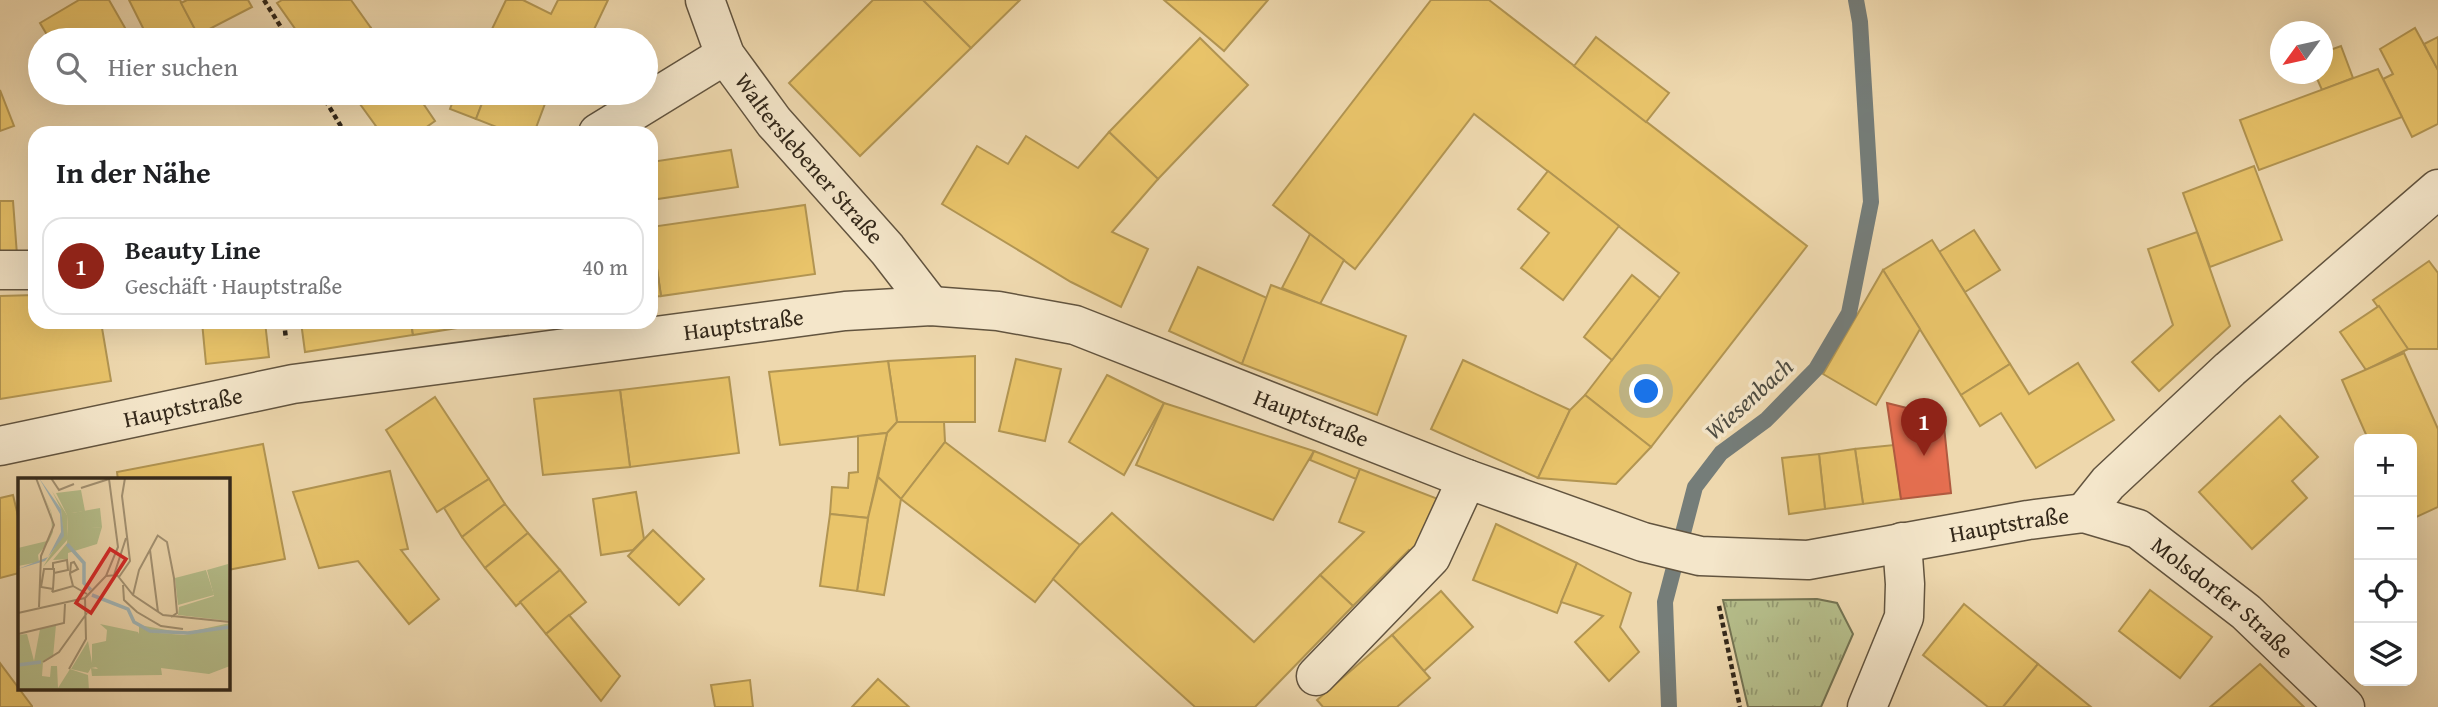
<!DOCTYPE html>
<html lang="de">
<head>
<meta charset="utf-8">
<style>
  :root { --surface:#fff; --page:#f2f2f2; --text:#202124; --muted:#757577; --line:#e0e0e0; --accent:#8f2418 }
  body { margin:0; font-family:"Gentium Book Plus",serif; background:var(--page); color:var(--text) }
  .controls { position:absolute; right:21px; bottom:21px; display:grid; overflow:hidden; border-radius:14px; box-shadow:0 7px 28px #0002 }
  .controls button { width:63px; height:63px; display:grid; place-items:center; padding:0; border:0; border-bottom:2px solid var(--line); background:var(--surface); color:var(--text); font:35px sans-serif }
  .compass { position:absolute; left:2270px; top:21px; width:63px; height:63px; border-radius:50%; background:var(--surface); box-shadow:0 7px 28px #0002; rotate:237deg }
  .you { position:absolute; left:1647px; top:392px; width:24px; height:24px; margin:-18px; border:5px solid #fff; border-radius:50%; background:#1a73e8; box-shadow:0 0 0 10px #1a73e833 }
  .badge { display:grid; place-items:center; width:46px; height:46px; border-radius:50%; background:var(--accent); color:#fff; font-size:23px; font-weight:700 }
  .pin { position:absolute; translate:-50% -58px; filter:drop-shadow(0 2px 4px #0008) }
  .pin::after { content:''; position:absolute; top:37px; width:24px; height:21px; background:inherit; clip-path:polygon(0 0,100% 0,50% 100%) }
  .list { margin:0; padding:0; list-style:none }
  h2 { display:flex; justify-content:space-between; align-items:center; height:91px; margin:0; padding:0 28px; font-size:30px }
  h2 small { font-size:23px; font-weight:400; color:var(--muted) }
  .list li { display:grid; grid-template-columns:46px 1fr auto; gap:21px; align-items:center; box-sizing:border-box; height:98px; margin:0 14px 14px; padding:0 14px; border:2px solid var(--line); border-radius:21px }
  .list b { display:block; font-size:26px; white-space:nowrap }
  .list p { margin:0; font-size:23px; white-space:nowrap; color:var(--muted) }
  .list em { font-size:23px; font-style:normal; color:var(--muted) }
  .icon { flex:none; width:38px; height:38px; fill:none; stroke:currentColor; stroke-width:2; stroke-linecap:round; stroke-linejoin:round }
  .map { position:relative; flex:none; width:2438px; height:707px; overflow:hidden }
  .search { position:absolute; background:var(--surface); box-shadow:0 7px 28px #0002; left:28px; top:28px; width:630px; height:77px; display:flex; align-items:center; gap:18px; box-sizing:border-box; padding:0 24px; border-radius:38px; color:var(--muted); font-size:26px }
  .panel { position:absolute; background:var(--surface); box-shadow:0 7px 28px #0002; left:28px; top:126px; width:630px; height:203px; border-radius:21px }
  .map>svg:first-child { display:block }
</style>
</head>
<body>
<div class="map">
<svg width="2438" height="707" viewBox="0 0 2438 707">
  <defs>
    <pattern id="grass-tufts" width="24" height="20" patternUnits="userSpaceOnUse" patternTransform="scale(1.75)"><rect width="24" height="20" fill="#b6bf8c"/><path d="M3 7l-1-3M5 7V3M7 7l1-3M15 17l-1-3M17 17v-4M19 17l1-3" fill="none" stroke="#959b72"/></pattern>
  </defs>
  <rect width="100%" height="100%" fill="#eed8ae"/>
  <filter id="stains"><feTurbulence type="fractalNoise" baseFrequency=".00286" numOctaves="4"/><feColorMatrix values="0 0 0 0 .2 0 0 0 0 .09 0 0 0 0 .02 0 0 0 .5 -.17"/></filter>
  <radialGradient id="worn" r=".72"><stop offset=".6" stop-color="#630" stop-opacity="0"/><stop offset="1" stop-color="#630" stop-opacity=".3"/></radialGradient>
  <path fill="url(#grass-tufts)" stroke="#747453" stroke-width="2" d="M1817,599l20,4 16,31 -32,73h-73l-25,-107z"/>
  <g fill="#e9c46a" stroke="#b29552" stroke-width="2">
    <path d="M79,0h30l23,40h-82l-10,-17z"/>
    <path d="M129,0h51l18,35 -11,5h-38z"/>
    <path d="M187,0h61l4,7 -54,28 -17,-32z"/>
    <path d="M282,0h69l20,28 -17,12h-51l-26,-37z"/>
    <path d="M506,0h17l28,14 7,-14h50l-19,40h-73l-24,-11z"/>
    <path d="M873,0h50l48,48 -111,108 -71,-73z"/>
    <path d="M923,0h97l-49,48z"/>
    <path d="M1164,0h104l-44,51z"/>
    <path d="M1431,0h58l318,246 -156,201 -66,-52 94,-122 -205,-159 -119,155 -82,-64z"/>
    <path d="M371,28l8,12h-25z"/>
    <path d="M2415,28l23,42v54l-26,13 -29,-58 10,-5 -13,-25z"/>
    <path d="M1596,37l73,56 -23,29 -72,-56z"/>
    <path d="M2438,37v33l-14,-26z"/>
    <path d="M1200,38l48,47 -90,94 -49,-47z"/>
    <path d="M2341,46l12,32 -31,12 -7,-16h7v-21z"/>
    <path d="M2378,69l24,48 -143,53 -19,-50z"/>
    <path d="M0,90l14,36 -14,5z"/>
    <path d="M352,93h64l19,28 -17,12h-37z"/>
    <path d="M456,93h30l-10,26 -26,-10z"/>
    <path d="M486,93h63l-15,40h-22l-36,-14z"/>
    <path d="M1109,132l49,47 -46,53 36,17 -27,58 -50,-25 -129,-78 35,-58 31,18 18,-28 52,32z"/>
    <path d="M731,150l7,37 -87,13v-38z"/>
    <path d="M2254,166l28,74 -72,27 -27,-74z"/>
    <path d="M1548,171l71,55 -56,74 -42,-32 28,-35 -31,-24z"/>
    <path d="M0,201h13l4,54h-17z"/>
    <path d="M805,205l10,69 -154,22 -10,-69z"/>
    <path d="M651,228l10,68 -10,1z"/>
    <path d="M1974,230l26,40 -35,22 -26,-40z"/>
    <path d="M2197,232l33,94 -71,65 -27,-29 41,-37 -25,-76z"/>
    <path d="M1310,234l34,26 -24,44 -38,-16z"/>
    <path d="M1932,240l78,124 -49,31 -78,-125z"/>
    <path d="M2429,261l9,12v76h-30l-35,-49z"/>
    <path d="M1198,267l69,31 -25,66 -73,-33z"/>
    <path d="M1883,270l37,59 -44,76 -53,-31z"/>
    <path d="M1632,275l28,23 -48,62 -28,-23z"/>
    <path d="M1271,285l135,51 -29,79 -135,-51z"/>
    <path d="M35,295v27h66l10,59 -111,18v-103z"/>
    <path d="M2379,306l29,43 -42,21 -26,-38z"/>
    <path d="M101,322h101l1,1 -101,1z"/>
    <path d="M265,322l4,35 -63,7 -4,-42z"/>
    <path d="M301,322h110l2,13 -108,17z"/>
    <path d="M411,322h84l-82,13z"/>
    <path d="M2404,353l34,76v78l-26,12v-80h-44l-26,-59z"/>
    <path d="M975,356v66h-78l-9,-61z"/>
    <path d="M1016,359l45,10 -16,72 -46,-10z"/>
    <path d="M1463,360l107,50 -32,68 -107,-49z"/>
    <path d="M888,361l9,61 -10,11 -107,12 -11,-73z"/>
    <path d="M2078,363l36,57 -78,48 -35,-55 -21,13 -19,-31 49,-31 19,30z"/>
    <path d="M1107,375l57,28 -40,72 -55,-33z"/>
    <path d="M729,377l10,76 -109,14 -10,-77z"/>
    <path d="M620,390l10,77 -87,8 -9,-76z"/>
    <path d="M1585,395l66,52 -35,37 -78,-6 32,-68z"/>
    <path d="M435,397l54,82 -52,33 -51,-82z"/>
    <path d="M1164,403l150,48 -41,69 -137,-55z"/>
    <path d="M2280,416l38,41 -26,24 15,17 -55,51 -53,-57z"/>
    <path d="M897,422h47l1,20 -44,57 -23,-22 9,-44z"/>
    <path d="M887,433l-19,85 -38,-4 2,-27 16,1 1,-15 9,-1v-36z"/>
    <path d="M945,442l135,103 -45,57 -134,-103z"/>
    <path d="M263,444l22,115 -57,11v-90h-110l-1,-8z"/>
    <path d="M1894,445l7,54 -38,5 -8,-55z"/>
    <path d="M1855,449l8,55 -38,5 -6,-55z"/>
    <path d="M1314,451l46,18 -4,10 -46,-19z"/>
    <path d="M1819,454l6,55 -36,5 -7,-56z"/>
    <path d="M1360,469l78,30 -22,54 -7,-3 -56,56 -33,-31 44,-43 -25,-10z"/>
    <path d="M390,471l18,78 -7,1 38,49 -30,25 -51,-63 -39,7 -26,-76z"/>
    <path d="M878,477l23,22 -17,96 -27,-4 11,-73z"/>
    <path d="M489,479l16,25 -43,33 -18,-29z"/>
    <path d="M636,492l8,47 -11,11 -32,5 -8,-56z"/>
    <path d="M13,495l6,25v53l-19,5v-80z"/>
    <path d="M505,504l23,29 -43,35 -23,-31z"/>
    <path d="M1112,513l142,129 66,-67 33,31 -98,101h-60l-142,-128 27,-34z"/>
    <path d="M830,514l38,4 -11,73 -37,-5z"/>
    <path d="M1496,524l81,39 -20,50 -84,-33z"/>
    <path d="M653,530l51,49 -25,26 -51,-49z"/>
    <path d="M528,533l32,37 -44,36 -31,-38z"/>
    <path d="M1577,563l54,30 -11,34 19,25 -30,29 -34,-39 28,-26 -42,-14z"/>
    <path d="M560,570l26,32 -40,32 -26,-32z"/>
    <path d="M2150,590l62,47 -32,41 -61,-47z"/>
    <path d="M1441,591l32,36 -49,44 -32,-36z"/>
    <path d="M1964,604l74,60 -35,43h-15l-65,-52z"/>
    <path d="M569,615l51,61 -19,25 -55,-67z"/>
    <path d="M1392,635l38,43 -33,29h-74l-6,-7z"/>
    <path d="M0,663l32,43v1h-32z"/>
    <path d="M2038,664l53,43h-88z"/>
    <path d="M2260,664l44,43h-94z"/>
    <path d="M878,679l31,28h-57z"/>
    <path d="M750,680l3,27h-38l-4,-22z"/>
  </g>
  <path fill="#e76f51" stroke="#b15a40" stroke-width="2" d="M1887,403l56,14 8,76 -50,6z"/>
  <g fill="none" stroke-linecap="round" stroke-linejoin="round">
    <path stroke="#757d79" stroke-width="16" d="M1669,707l-4,-105 30,-115 26,-34 45,-33 50,-51 33,-56 22,-111 -11,-180 -4,-22"/>
    <defs>
      <g id="minor">
        <path d="M598,133l127,-78"/>
        <path d="M0,270h35"/>
        <path d="M2084,513l24,-30 122,-114 208,-180"/>
        <path d="M1316,676l115,-119 36,-78"/>
        <path d="M1867,707l37,-90 1,-33 -3,-42"/>
      </g>
      <g id="tertiary">
        <path id="s1" d="M705,0l20,55 49,67 113,127 44,57"/>
        <path id="s2" d="M0,446l293,-62 552,-73 86,-5 67,5 77,14 392,154 176,63 57,14 108,4 220,-40 56,-7 54,16 108,83 99,95"/>
      </g>
    </defs>
    <use href="#minor" stroke="#62543f" stroke-width="41"/>
    <use href="#tertiary" stroke="#62543f" stroke-width="41"/>
    <g stroke="#33281a" stroke-width="4.5" stroke-dasharray="5 3.5" stroke-linecap="butt">
      <path d="M264,0l25,40"/>
      <path d="M321,93l24,40"/>
      <path d="M284,322l2,17"/>
      <path d="M1719,606l21,101"/>
    </g>
    <use href="#minor" stroke="#f4e6ca" stroke-width="38"/>
    <use href="#tertiary" stroke="#f4e6ca" stroke-width="38"/>
  </g>
  <g text-anchor="middle" stroke-width="7" stroke-linejoin="round" paint-order="stroke">
    <g font-size="23" fill="#33281a" stroke="#f4e6ca">
      <text dy="8" stroke="none"><textPath href="#s1" startOffset="192">Walterslebener Straße</textPath></text>
      <text dy="8" stroke="none"><textPath href="#s2" startOffset="754">Hauptstraße</textPath></text>
      <text dy="8" stroke="none"><textPath href="#s2" startOffset="187">Hauptstraße</textPath></text>
      <text dy="8" stroke="none"><textPath href="#s2" startOffset="1342">Hauptstraße</textPath></text>
      <text dy="8" stroke="none"><textPath href="#s2" startOffset="2067">Hauptstraße</textPath></text>
      <text dy="8" stroke="none"><textPath href="#s2" startOffset="2308">Molsdorfer Straße</textPath></text>
    </g>
    <g font-size="24" font-style="italic" fill="#4e4c42" stroke="#f4e6ca">
      <text transform="translate(1749 399) rotate(-42)" y="8">Wiesenbach</text>
    </g>
  </g>
  <g transform="translate(18 478)">
    <rect width="212" height="212" fill="#eed8ae"/>
    <path d="M17,0l16,33 2,10v11l-4,9 -11,14 1,7 -21,4v-18l29,-7 5,-10 -1,-19zM34,13l15,24 1,24 -25,28 20,-33 -2,-25zM82,30l2,19 -30,3v-17zM210,86l2,57 -52,-6 1,-8 35,-11 -7,-26zM82,146l38,8 8,16v-16l38,3 46,-7v38l-21,8 -48,-6 1,7 -70,1 -1,-8 7,1 -6,-6v-19l14,-3 1,-11zM38,147l-3,32 -10,5 -1,14 8,1 1,-11h6l1,22 12,-19 18,6 1,15h-71v-55l9,-1 7,27 6,-32z" fill="#b6bf8c"/>
    <path d="M84,49l-5,17 -29,9v6l-15,1 14,-17 1,-14zM212,145v5l-36,6 -48,-1v19l-7,-5v-22l45,8zM70,163l4,22 11,3 -12,2 -3,5 -17,-4z" fill="#b6bf8c"/>
    <path d="M63,12l4,21 -13,2v17l-4,-1 -1,-14 -11,-22z" fill="#b6bf8c"/>
    <path d="M58 42a9 9 0 1 1 18 0a9 9 0 1 1-18 0ZM188,92l8,25 -36,10 -3,-27z" fill="#b6bf8c"/>
    <path d="M21,0l22,31 3,27 -19,25 -27,8 30,-12 13,-25 -1,-18z" fill="#a1b6b8"/>
    <path fill="none" stroke="#a1b6b8" stroke-width="3.5" d="M49,66l17,19v20l7,7M74,117l36,14 6,13 16,9 38,2 42,-6M0,187l23,-3"/>
    <path fill="none" stroke="#a39273" stroke-width="2" d="M18,0l18,47 -13,31 -2,51M33,0l8,12 15,-6M63,10l28,-9M139,57l10,7 7,36 3,35 -6,4M132,72l8,62M35,91v-6l14,-3 1,10 -14,3M52,95l8,-4 -4,-7 -3,1 -1,11 3,12M96,97l12,-37M88,98l11,-1 16,20 30,20 67,7M101,99l11,-16 -8,-65 3,-18M105,107l1,15 13,12 24,14 22,3M34,114l1,-3 1,-16v-4h-10l-3,18 12,2M34,114l21,-6 14,8M115,117l6,-25 19,-35M0,135l67,-15M0,156l46,-11 1,-19M25,184l16,-10 28,-39M51,191l17,-30 -1,-41 21,-22 12,-29 -9,-68"/>
    <path fill="#d62828" fill-opacity="0.15" stroke="#d62828" stroke-width="3.5" d="M92,71l16,10 -35,54 -15,-10z"/>
    <rect width="212" height="212" fill="none" stroke="#33281a" stroke-width="3.5"/>
  </g>
  <rect width="100%" height="100%" filter="url(#stains)"/>
  <rect width="100%" height="100%" fill="url(#worn)"/>
</svg>
<div class="controls">
<button>+</button>
<button>−</button>
<button><svg class="icon" aria-label="locate" viewBox="0 0 24 24"><circle cx="12" cy="12" r="6"/><path d="M12 2v4M12 18v4M2 12h4M18 12h4"/></svg></button>
<button><svg class="icon" aria-label="layers" viewBox="0 0 24 24"><path d="M12 4l9 5-9 5-9-5zM3 14l9 5 9-5"/></svg></button>
</div>
<svg class="compass" viewBox="-18 -18 36 36"><path d="M0-13l5 13h-10z" fill="#e53935"/><path d="M0 13l5-13h-10z" fill="#757577"/></svg>
<div class="you"></div>
<div class="pin badge" style="left:1924px;top:456px">1</div>
<div class="search"><svg class="icon" aria-label="search" viewBox="0 0 24 24"><circle cx="10" cy="10" r="6"/><path d="M15 15l6 6"/></svg>Hier suchen</div>
<section class="panel">
<h2>In der Nähe<small></small></h2>
<ul class="list">
<li><span class="badge">1</span><div><b>Beauty Line</b><p>Geschäft · Hauptstraße</p></div><em>40 m</em></li>
</ul>
</section>
</div>
</body>
</html>
